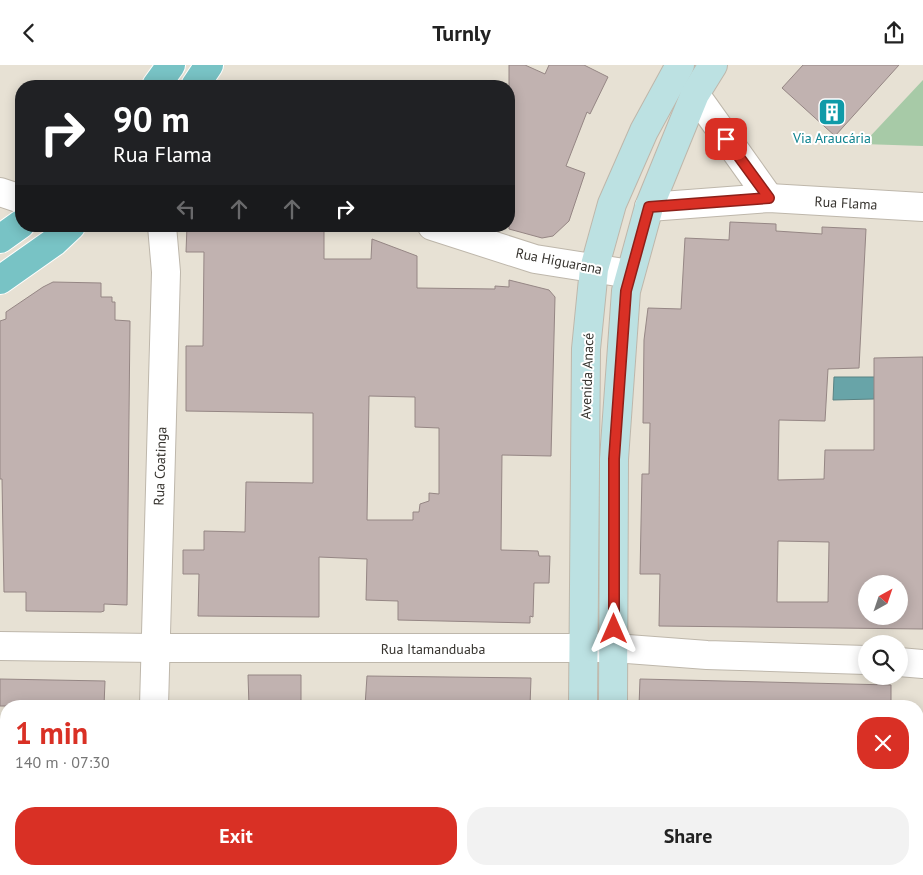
<!DOCTYPE html>
<html lang="en">
<head>
<meta charset="utf-8">
<style>
	:root { --surface:#fff; --page:#f2f2f2; --text:#222; --muted:#767676; --accent:#d93025 }
	body { margin:0; font-family:"PT Sans",sans-serif; background:var(--page); color:var(--text); height:100vh; display:flex; flex-direction:column; font-size:19px; white-space:nowrap }
	* { box-sizing:border-box; margin:0 }
	p { font-size:16px; color:var(--muted) }
	.icon { flex:none; width:28px; height:28px; fill:none; stroke:currentColor; stroke-width:2; stroke-linecap:round; stroke-linejoin:round }
	.map { position:relative; flex:1; overflow:hidden }
	.drawer { position:absolute; left:0px; top:635px; width:924px; height:175px; display:flex; flex-direction:column; background:var(--surface); border-radius:20px 20px 0 0; box-shadow:0 2px 12px #0003 }
	.drawer>* { flex:none }
	.guide { position:absolute; left:15px; top:15px; width:500px; height:152px; border-radius:20px; box-shadow:0 2px 12px #0003; background:#202124; color:#fff; overflow:hidden }
	.needle { width:32px; rotate:40deg }
	.buttons { position:absolute; left:858px; top:510px; display:grid; gap:10px }
	.buttons a { display:grid; place-items:center; width:50px; height:50px; border-radius:50%; background:var(--surface); box-shadow:0 2px 12px #0003; font-size:25px }
	.pin { position:absolute; display:grid; place-items:center; width:42px; height:42px; color:#fff; margin:-21px; border-radius:10px; box-shadow:0 2px 8px #0006 }
	.me { position:absolute; width:55px; margin:-28px; rotate:0deg; stroke-linejoin:round; filter:drop-shadow(0 0 4px #0008) }
	.turn { display:flex; align-items:center; gap:18px; height:105px; padding:0 15px; font-size:22px }
	.turn .icon { width:65px; height:65px; stroke-width:2.5 }
	.turn b { display:block; font-size:35px; line-height:42px }
	.lanes { display:flex; align-items:center; height:48px; padding:0 15px; background:#0003; justify-content:center; gap:25px; direction:ltr }
	.lanes .off { opacity:.35 }
	.round { display:grid; place-items:center; flex:none; width:52px; height:52px; border-radius:20px; background:var(--page) }
	.overview { display:flex; align-items:center; justify-content:space-between; height:85px; padding:0 15px }
	h1 { font-size:30px; font-weight:600; line-height:38px; color:var(--accent) }
	.primary-button { display:flex; gap:10px; margin-top:auto; padding:10px 15px }
	.primary-button a { flex:1; height:58px; border-radius:20px; background:var(--accent); color:#fff; font-size:20px; font-weight:600; line-height:58px; text-align:center }
	.primary-button a+a { background:var(--page); color:var(--text) }
	header { display:flex; justify-content:space-between; align-items:center; height:65px; padding:0 15px; background:var(--surface); font-size:22px; font-weight:600 }
	.map>svg:first-child { display:block }
	.green { fill:#a7caa7 }
	.water { fill:#68a4a8; stroke:#598283 }
	.building { fill:#c1b2b0; stroke:#958684; fill-rule:evenodd }
	.lines { fill:none; stroke-linecap:round; stroke-linejoin:round }
	.street-casing { stroke:#beb7ab; stroke-width:30 }
	.secondary-casing { stroke:#beb7ab; stroke-width:30 }
	.primary-casing { stroke:#fff; stroke-width:30 }
	.street { stroke:#fff; stroke-width:28 }
	.secondary { stroke:#bce1e2; stroke-width:28 }
	.primary { stroke:#78c3c5; stroke-width:28 }
	.route-casing { stroke:#8d1f18; stroke-width:12 }
	.route { stroke:#d93025; stroke-width:9 }
	.labels { text-anchor:middle; stroke-width:4; stroke-linejoin:round; paint-order:stroke }
	.culture-label { font-size:14px; fill:#0d838f; stroke:#fff }
	.street-label { font-size:14px; fill:#36332e; stroke:#fff }
</style>
</head>
<body>
<header><svg class="icon" aria-label="back" viewBox="0 0 24 24"><path d="M15 5l-7 7 7 7"/></svg>Turnly<svg class="icon" aria-label="share" viewBox="0 0 24 24"><path d="M12 15V3M7 8l5-5 5 5M5 13v7h14v-7"/></svg></header>
<div class="map">
<svg width="923" height="810" viewBox="0 0 923 810">
	<rect width="100%" height="100%" fill="#e7e1d4"/>
	<path class="green" d="M923,15v66l-60,-2z"/>
	<path class="water" d="M834,312h41l-1,22 -41,1z"/>
	<g class="building">
		<path d="M509,0h16l20,9 4,-9h35l24,12 -18,37 -3,-2 -21,54 19,7 -16,48 -16,15 -11,2 -33,-9z"/>
		<path d="M803,0h96l-64,71 -53,-48z"/>
		<path d="M730,157l46,2v7l46,3v-7l44,2 -7,139 -31,1 -3,52 -46,-1 -1,60 46,-1 1,-29h49v-92l49,-1v272l-264,-3 1,-52h-20l2,-100h7l1,-51h-7l1,-83 4,-32 33,1 4,-71 44,2zM778,476l51,1 -1,60h-51zM866,519h33v32h-33z"/>
		<path d="M187,161h137v33h47l1,-20 45,17v32l78,1v-3l14,1v-7l40,10 6,7 -4,159 -49,-1 -1,95 37,1 1,5h11l-1,27h-15l-1,34 -3,-1v7l-132,-3v-19l-32,-1 1,-41 -48,-2v60l-121,-1 1,-42h-16v-24h21v-19l41,1 1,-50 67,1v-70l-127,-2v-65h17l1,-94h-18zM369,331l46,1v30l24,1v66l-10,-1v8l-9,3 -1,8h-6v8h-46z"/>
		<path d="M53,217l48,1v14h11v5h3v18l15,1 -3,284 -23,-1v7l-3,1 -75,-1v-19h-22l-2,-113h-2v-158l6,-2v-7l37,-25z"/>
		<path d="M248,610h53v31h-52z"/>
		<path d="M367,611l164,2 -1,28h-165z"/>
		<path d="M0,614l105,2 -1,25h-104z"/>
		<path d="M640,614l251,6v21h-252z"/>
	</g>
	<g class="lines">
		<g class="street-casing">
			<g id="street">
				<path d="M695,29l74,104"/>
				<path d="M0,127l21,7"/>
				<path d="M649,142l120,-9 154,9"/>
				<path d="M432,161l103,33 95,15"/>
				<path d="M0,581l154,2h460l93,7 159,5"/>
				<path d="M899,597l24,2"/>
				<path d="M154,641l12,-434 -4,-46"/>
				<path d="M154,804v6"/>
			</g>
		</g>
		<g class="secondary-casing">
			<g id="secondary">
				<path d="M583,641l3,-357 8,-80 18,-65 32,-73 36,-66"/>
				<path d="M613,641l1,-247 12,-168 23,-84 46,-113 18,-29"/>
				<path d="M577,810v-6"/>
				<path d="M613,810v-6"/>
			</g>
		</g>
		<g class="primary-casing">
			<g id="primary">
				<path d="M156,21l15,-21"/>
				<path d="M195,21l14,-21"/>
				<path d="M0,174l21,-15"/>
				<path d="M0,215l54,-38 17,-16"/>
			</g>
		</g>
		<use href="#street" class="street"/>
		<use href="#secondary" class="secondary"/>
		<use href="#primary" class="primary"/>
	</g>
	<g class="lines">
		<g class="route-casing">
			<path id="route" d="M614,564v-170l12,-168 23,-84 120,-9 -43,-59"/>
		</g>
		<use href="#route" class="route"/>
	</g>
	<defs>
		<g id="building-square" transform="scale(1.4375)"><rect x="-9" y="-9" width="18" height="18" rx="4" fill="#0f9aa8" stroke="#fff"/><path d="M-4-6H4V6H1V3H-1V6H-4ZM-2.5-4.3h1.7v1.8h-1.7ZM.8-4.3h1.7v1.8H.8ZM-2.5-1h1.7V.8h-1.7ZM.8-1h1.7V.8H.8Z" fill="#fff"/></g>
	</defs>
	<g fill-rule="evenodd">
		<use href="#building-square" x="832" y="47"/>
	</g>
	<g class="labels">
		<g class="culture-label">
			<text x="832" y="78">Via Araucária</text>
		</g>
		<g class="street-label">
			<text transform="translate(846 138) rotate(3)" y="5">Rua Flama</text>
			<text transform="translate(559 196) rotate(11)" y="5">Rua Higuarana</text>
			<text transform="translate(587 311) rotate(-88)" y="5">Avenida Anacé</text>
			<text transform="translate(160 401) rotate(-88)" y="5">Rua Coatinga</text>
			<text x="433" y="589">Rua Itamanduaba</text>
		</g>
	</g>
</svg>
<div class="buttons">
<a><svg class="needle" viewBox="-14 -14 28 28"><path d="M0-13l5 13h-10z" fill="#e53935"/><path d="M0 13l5-13h-10z" fill="#767676"/></svg></a>
<a><svg class="icon" aria-label="search" viewBox="0 0 24 24"><circle cx="10" cy="10" r="6"/><path d="M15 15l6 6"/></svg></a>
</div>
<div class="pin" style="left:726px;top:74px;background:#d93025"><svg class="icon" aria-label="arrive" viewBox="0 0 24 24"><path d="M6 21V4h12l-3 4 3 4H6"/></svg></div>
<svg class="me" style="left:614px;top:564px" viewBox="-20 -20 40 40"><path d="M0-17L14 15 0 8-14 15z" fill="#d93025" stroke="#fff" stroke-width="4"/></svg>
<div class="guide">
<div class="turn"><svg class="icon" aria-label="right" viewBox="0 0 24 24"><path d="M7 20v-9h11M14 6l5 5-5 5"/></svg><div><b>90 m</b>Rua Flama</div></div>
<div class="lanes"><svg class="icon off" aria-label="left" viewBox="0 0 24 24"><path d="M17 20v-9H6M10 6l-5 5 5 5"/></svg><svg class="icon off" aria-label="ahead" viewBox="0 0 24 24"><path d="M12 20V5M6 11l6-6 6 6"/></svg><svg class="icon off" aria-label="ahead" viewBox="0 0 24 24"><path d="M12 20V5M6 11l6-6 6 6"/></svg><svg class="icon" aria-label="right" viewBox="0 0 24 24"><path d="M7 20v-9h11M14 6l5 5-5 5"/></svg></div>
</div>
<section class="drawer">
<div class="overview"><div><h1>1 min</h1><p>140 m · 07:30</p></div><a class="round" style="background:#d93025;color:#fff"><svg class="icon" aria-label="close" viewBox="0 0 24 24"><path d="M6 6l12 12M18 6L6 18"/></svg></a></div>
<div class="primary-button"><a>Exit</a><a>Share</a></div>
</section>
</div>
</body>
</html>
